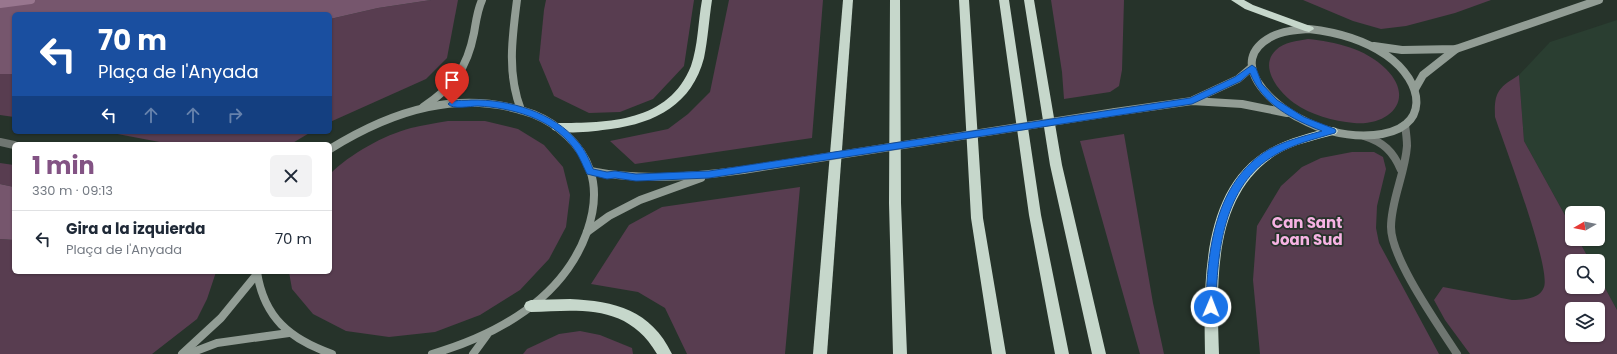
<!DOCTYPE html>
<html lang="es">
<head>
<meta charset="utf-8">
<style>
	:root { --surface:#fff; --page:#f2f2f3; --text:#1f2937; --muted:#747a83; --line:#e0e1e3; --accent:#835384 }
	body { margin:0; font-family:Poppins,sans-serif; background:var(--page); color:var(--text); height:100vh; display:flex; flex-direction:column; font-size:15px; white-space:nowrap }
	* { box-sizing:border-box; margin:0 }
	p { font-size:13px; color:var(--muted) }
	.icon { flex:none; width:22px; height:22px; fill:none; stroke:currentColor; stroke-width:2; stroke-linecap:round; stroke-linejoin:round }
	.map { position:relative; flex:1; overflow:hidden }
	.sheet { position:absolute; left:12px; top:142px; width:320px; height:132px; display:flex; flex-direction:column; background:var(--surface); border-radius:6px; box-shadow:0 1px 3px #0004 }
	.sheet>* { flex:none }
	.hud { position:absolute; left:12px; top:12px; width:320px; height:122px; border-radius:6px; box-shadow:0 1px 3px #0004; background:#1a4fa0; color:#fff; overflow:hidden }
	.needle { width:26px; rotate:261deg }
	.tools { position:absolute; left:1565px; top:206px; display:grid; gap:8px }
	.tools a { display:grid; place-items:center; width:40px; height:40px; border-radius:6px; background:var(--surface); box-shadow:0 1px 3px #0004; font-size:20px }
	.pin { position:absolute; display:grid; place-items:center; width:34px; height:34px; color:#fff; margin:-41px -17px; border-radius:50% 50% 50% 0; rotate:-45deg; box-shadow:0 0 4px #0007 }
	.pin .icon { rotate:45deg }
	.me { position:absolute; width:44px; margin:-22px; rotate:1deg; stroke-linejoin:round; filter:drop-shadow(0 0 3px #0008) }
	.turn { display:flex; align-items:center; gap:14px; height:84px; padding:0 20px; font-size:18px }
	.turn .icon { width:52px; height:52px; stroke-width:2.5 }
	.turn b { display:block; font-size:28px; line-height:34px }
	.lanes { display:flex; align-items:center; height:38px; padding:0 20px; background:#0003; justify-content:center; gap:20px; direction:ltr }
	.lanes .off { opacity:.35 }
	.round { display:grid; place-items:center; flex:none; width:42px; height:42px; border-radius:6px; background:var(--page) }
	.head { display:flex; align-items:center; justify-content:space-between; height:68px; padding:0 20px }
	h1 { font-size:24px; font-weight:700; line-height:30px; color:var(--accent) }
	ul { padding:0; list-style:none }
	li { display:flex; align-items:center; gap:12px; height:56px; padding:0 20px; border-top:1px solid var(--line) }
	li div { flex:1 }
	li b { display:block; font-size:15px }
	li em { font-style:normal }
	.map>svg:first-child { display:block }
	.built { fill:#2a3e31 }
	.green { fill:#583d50; fill-rule:evenodd }
	.forest { fill:#76566d }
	.lines { fill:none; stroke-linecap:round; stroke-linejoin:round }
	.stream { stroke:#98768e; stroke-width:8 }
	.lane { stroke:#6f7671; stroke-width:8 }
	.street { stroke:#6f7671; stroke-width:8 }
	.secondary { stroke:#929d95; stroke-width:8 }
	.highway { fill:#c6d7cb; fill-rule:evenodd }
	.secondary-bridge { stroke:#929d95; stroke-width:8 }
	.route { fill:#1a73e8; stroke:#114b97 }
	.labels { text-anchor:middle; stroke-width:3.5; stroke-linejoin:round; paint-order:stroke }
	.neighbourhood-label { font-size:15px; font-weight:bold; fill:#f6b3e3; stroke:#26332a }
</style>
</head>
<body>
<div class="map">
<svg width="1617" height="354" viewBox="0 0 1617 354">
	<rect width="100%" height="100%" fill="#26332a"/>
	<path class="built" d="M1617,20v290l-19,-35v-14h-8l-12,-22h20v-26h-26v15l-48,-87 -5,-66 31,-33z"/>
	<g class="green">
		<path d="M431,0h27l-11,58 -21,21 -96,43v-103l48,-11z"/>
		<path d="M546,0h148l-10,66 -31,33 -33,13 -31,1 -35,-17 -15,-36 5,-50z"/>
		<path d="M729,0h94l-11,138 -177,26 -25,-23 58,-12 20,-15 22,-22z"/>
		<path d="M1051,0h73l-2,70 -3,16 -9,6 -46,7 -2,-27z"/>
		<path d="M1303,0h188l-36,13 -49,13 -25,3 -28,-8z"/>
		<path d="M1308,39c27,3 57,9 78,30 30,30 4,57 -32,54 -21,-2 -43,-8 -60,-20 -15,-11 -36,-36 -18,-53 8,-8 21,-9 32,-11z"/>
		<path d="M0,74h14v43l-14,-2z"/>
		<path d="M1519,75l5,66 48,87v11h6l12,22h-18v26h26v-12l19,35v44h-147l-25,-34 -11,-20 9,-13 69,13c11,0 28,-1 32,-13 7,-20 -40,-143 -49,-170 -1,-25 3,-29 24,-42zM1572,309h26v26h-26z"/>
		<path d="M448,121h37l33,8 26,16 19,22 7,28 -4,32 -17,32 -29,31 -40,25 -45,17 -46,5 -43,-6 -33,-17 -21,-25 -3,-17h41v-98c20,-20 54,-39 81,-46 12,-3 25,-5 37,-7z"/>
		<path d="M107,132h204l-20,12h-121z"/>
		<path d="M1124,134l29,169 11,51h-24l-60,-213z"/>
		<path d="M1352,152h22l9,5 3,12 -9,37 -1,22 3,15 60,111h-179l-7,-74 4,-54 24,-40 21,-19 19,-9z"/>
		<path d="M0,163l14,2v22l-14,-3z"/>
		<path d="M800,187l-15,167h-98l-22,-46 -27,-16 -47,-8 38,-59 33,-18z"/>
		<path d="M0,239l14,1v32h202l-9,27 -10,20 -45,35h-152z"/>
		<path d="M580,331l20,4 32,13 1,6h-110l4,-5 32,-15z"/>
	</g>
	<g class="forest">
		<path d="M0,0h431l-53,8 -48,11v-5h-316v60h-14z"/>
		<path d="M0,184l14,3v53l-14,-1z"/>
	</g>
	<g class="lines">
		<path class="stream" d="M0,4l31,-4"/>
		<g class="lane">
			<path d="M1405,125c1,7 2,15 2,21 -2,28 -16,54 -16,81 0,32 48,99 66,127"/>
			<path d="M1364,136c19,6 29,15 37,34"/>
		</g>
		<path class="street" d="M0,142l14,3"/>
		<g class="secondary">
			<path d="M517,0c-5,38 -10,74 4,110"/>
			<path d="M1309,29c27,3 54,10 77,26 39,27 46,75 -12,80 -25,2 -51,-4 -73,-16 -29,-14 -76,-57 -30,-82 11,-6 25,-7 38,-8z"/>
			<path d="M1374,46l28,4 54,-1 143,-49"/>
			<path d="M1415,89l8,-14 33,-26"/>
			<path d="M1193,100l45,-21 14,-12"/>
			<path d="M423,107c30,-20 44,-38 51,-74 2,-11 3,-22 8,-33"/>
			<path d="M1115,112l77,-11 50,3 45,9"/>
			<path d="M330,149c63,-39 131,-61 203,-35 25,10 48,30 57,56 7,20 4,42 -3,62 -24,67 -90,103 -155,122"/>
			<path d="M590,171c51,10 102,6 153,-1"/>
			<path d="M587,232l22,-16 31,-16 61,-22"/>
			<path d="M257,272c7,46 33,67 75,82"/>
			<path d="M182,354l39,-36 36,-44"/>
			<path d="M188,354l29,-11 72,-10"/>
			<path d="M473,354l14,-19"/>
		</g>
		<g class="highway">
			<path d="M702,0h10c-3,19 -4,39 -8,58 -12,46 -48,65 -93,71 -16,2 -42,6 -58,1l-2,-3 2,-3 4,-1c51,0 112,-1 134,-57 7,-20 7,-44 11,-66z"/>
			<path d="M843,0h10l-26,354h-14z"/>
			<path d="M890,0h10l1,203 6,151h-14l-4,-151z"/>
			<path d="M959,0h10l14,218 23,136h-14l-21,-136z"/>
			<path d="M999,0h10l32,215 28,139h-14l-26,-139z"/>
			<path d="M1024,0h10l28,165 44,189h-14l-42,-189z"/>
			<path d="M1231,0h13l9,5 60,22 1,2 -5,3 -4,-1 -60,-22z"/>
			<path d="M1332,127l4,1 2,3 -2,3c-20,6 -43,10 -60,21 -65,42 -59,131 -57,199h-14c-1,-68 -5,-166 64,-205 19,-11 42,-16 63,-22z"/>
			<path d="M570,299c45,2 81,11 102,55h-15c-29,-50 -75,-44 -126,-42l-5,-2 -2,-4 2,-4 5,-2z"/>
		</g>
		<path class="secondary-bridge" d="M743,170l372,-58"/>
	</g>
	<path class="route" d="M1252,65l4,3 6,16 15,16 27,17 31,12 1,2 -1,2c-20,6 -42,11 -60,22 -52,30 -58,98 -59,152l-1,3 -4,1 -3,-1 -2,-3c1,-56 9,-125 62,-157 16,-9 36,-14 54,-19 -30,-12 -59,-26 -72,-58l-9,8 -49,23 -483,74 -73,3 -21,-3 -8,1 -20,-5c-5,-10 -8,-19 -15,-28 -22,-28 -60,-38 -94,-40 -8,0 -25,4 -30,-2 4,-5 16,-3 23,-4 37,-1 83,12 107,42 7,8 11,17 15,27l14,3 8,-1 21,3 73,-3 481,-73 45,-21z"/>
	<g class="labels">
		<g class="neighbourhood-label">
			<text x="1307" y="228">Can Sant<tspan x="1307" dy="17">Joan Sud</tspan></text>
		</g>
	</g>
</svg>
<div class="tools">
<a><svg class="needle" viewBox="-14 -14 28 28"><path d="M0-13l5 13h-10z" fill="#e53935"/><path d="M0 13l5-13h-10z" fill="#747a83"/></svg></a>
<a><svg class="icon" aria-label="search" viewBox="0 0 24 24"><circle cx="10" cy="10" r="6"/><path d="M15 15l6 6"/></svg></a>
<a><svg class="icon" aria-label="layers" viewBox="0 0 24 24"><path d="M12 4l9 5-9 5-9-5zM3 14l9 5 9-5"/></svg></a>
</div>
<div class="pin" style="left:452px;top:104px;background:#d93025"><svg class="icon" aria-label="arrive" viewBox="0 0 24 24"><path d="M6 21V4h12l-3 4 3 4H6"/></svg></div>
<svg class="me" style="left:1211px;top:307px" viewBox="-20 -20 40 40"><circle r="17" fill="#1a73e8" stroke="#fff" stroke-width="3"/><path d="M0-11L8 9 0 5-8 9z" fill="#fff"/></svg>
<div class="hud">
<div class="turn"><svg class="icon" aria-label="left" viewBox="0 0 24 24"><path d="M17 20v-9H6M10 6l-5 5 5 5"/></svg><div><b>70 m</b>Plaça de l'Anyada</div></div>
<div class="lanes"><svg class="icon" aria-label="left" viewBox="0 0 24 24"><path d="M17 20v-9H6M10 6l-5 5 5 5"/></svg><svg class="icon off" aria-label="ahead" viewBox="0 0 24 24"><path d="M12 20V5M6 11l6-6 6 6"/></svg><svg class="icon off" aria-label="ahead" viewBox="0 0 24 24"><path d="M12 20V5M6 11l6-6 6 6"/></svg><svg class="icon off" aria-label="right" viewBox="0 0 24 24"><path d="M7 20v-9h11M14 6l5 5-5 5"/></svg></div>
</div>
<section class="sheet">
<div class="head"><div><h1>1 min</h1><p>330 m · 09:13</p></div><a class="round"><svg class="icon" aria-label="close" viewBox="0 0 24 24"><path d="M6 6l12 12M18 6L6 18"/></svg></a></div>
<ul>
<li><svg class="icon" aria-label="left" viewBox="0 0 24 24"><path d="M17 20v-9H6M10 6l-5 5 5 5"/></svg><div><b>Gira a la izquierda</b><p>Plaça de l'Anyada</p></div><em>70 m</em></li>
</ul>
</section>
</div>
</body>
</html>
